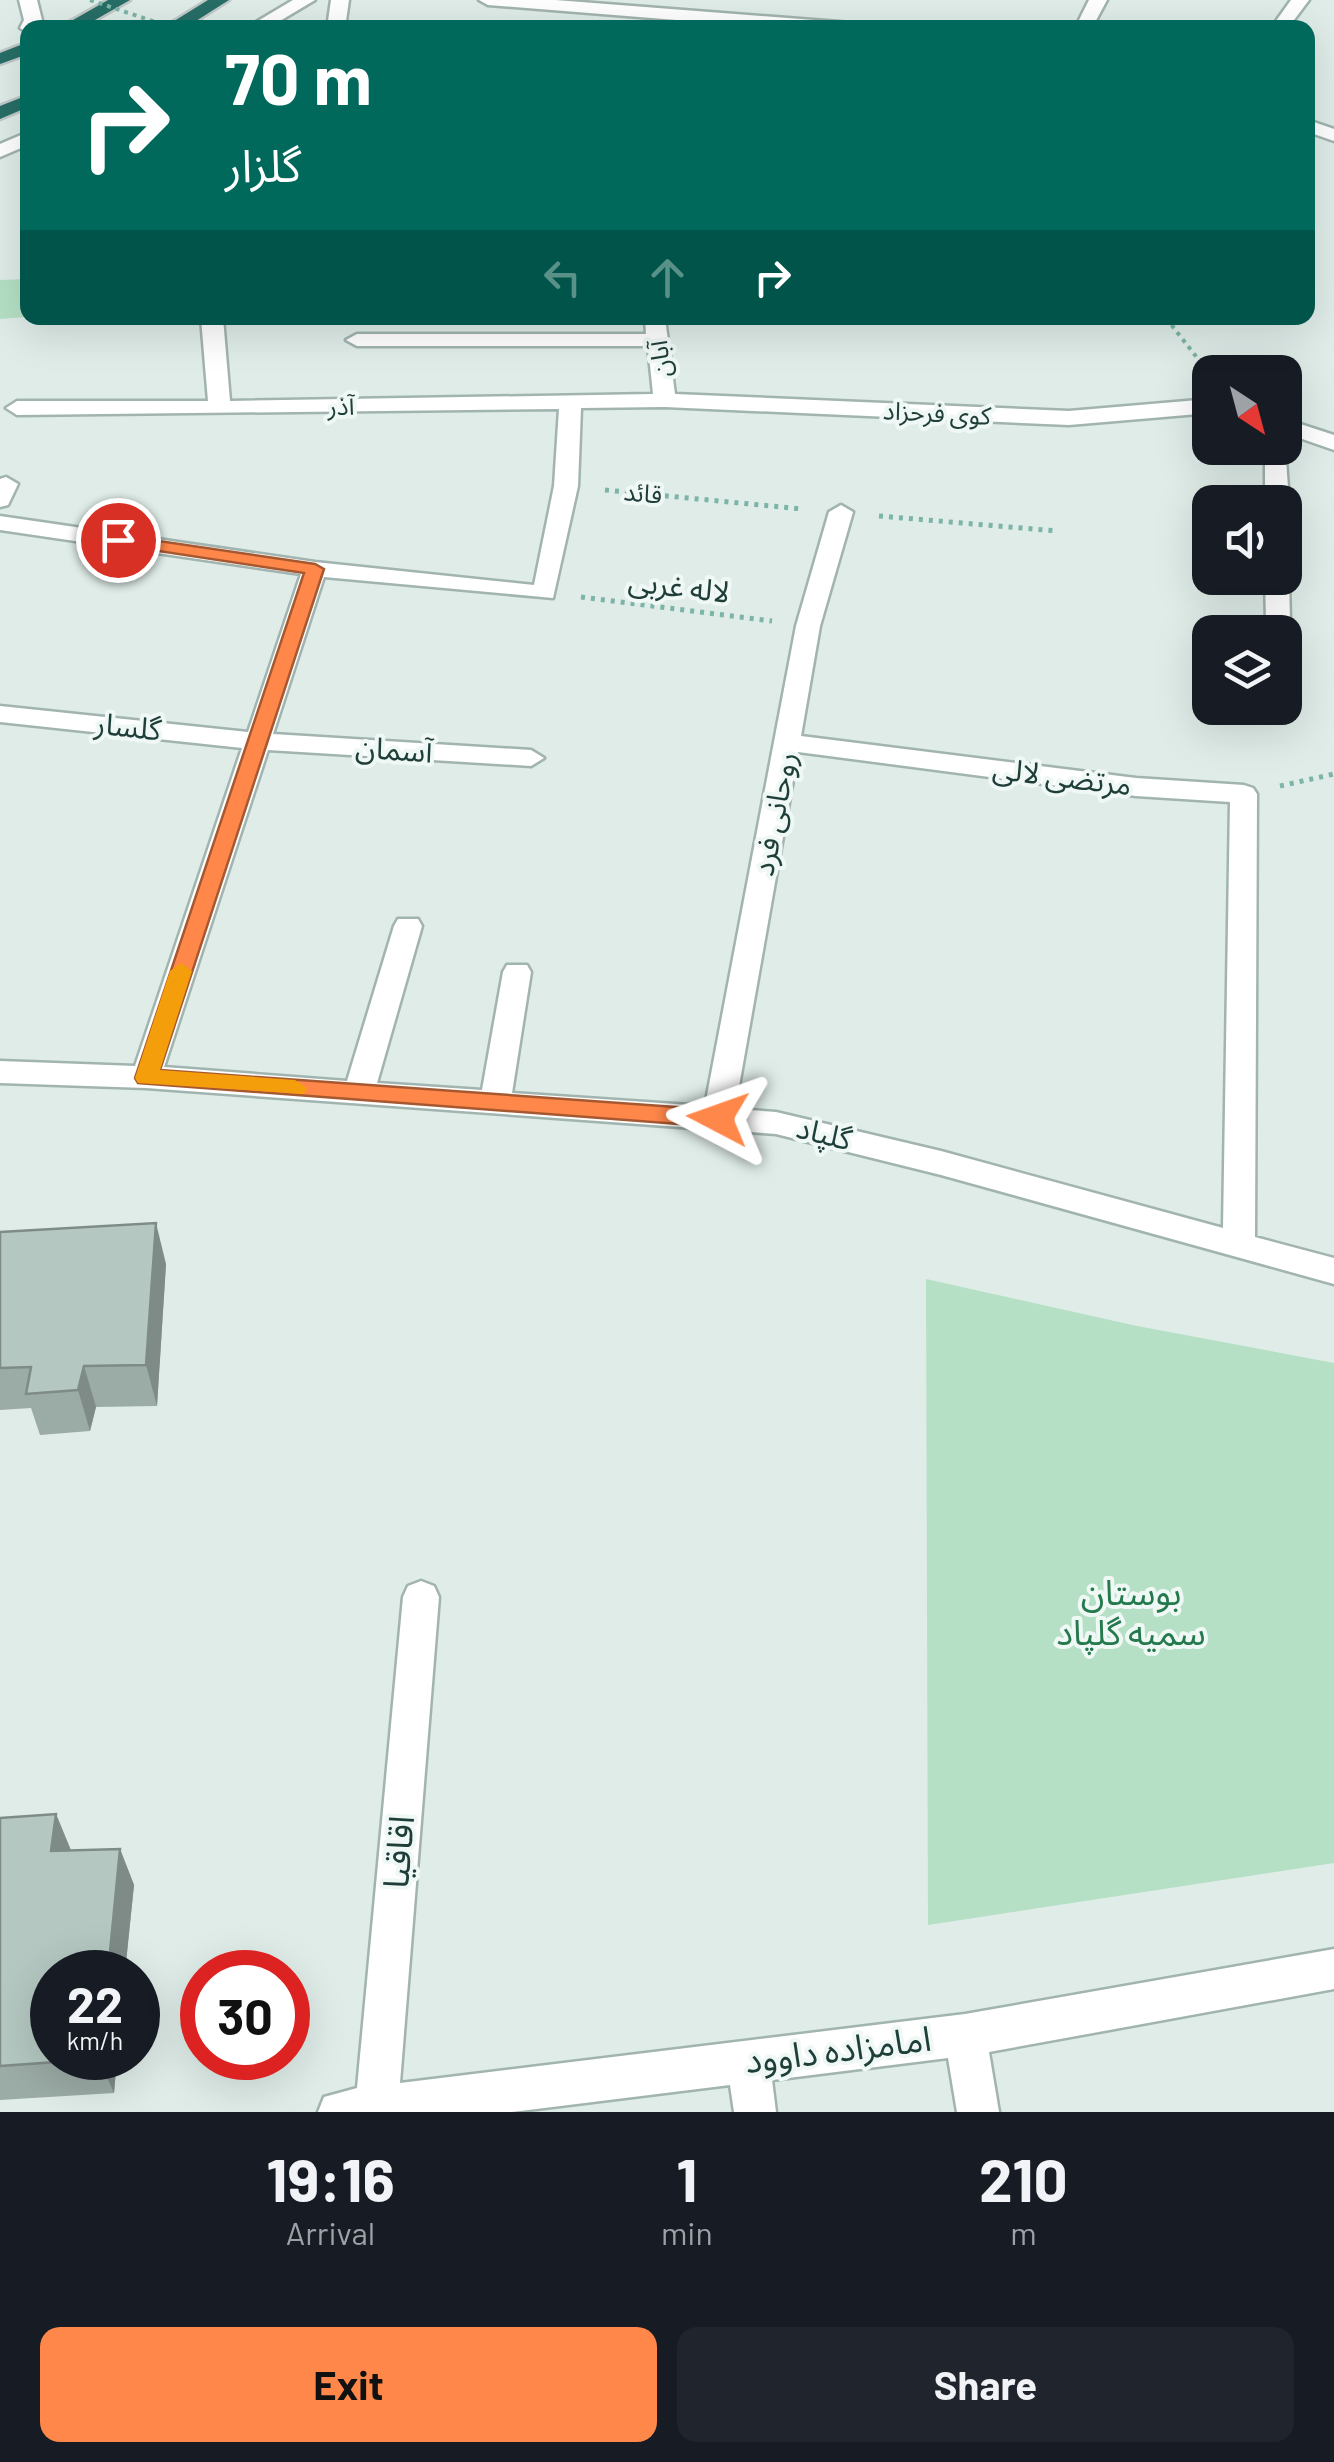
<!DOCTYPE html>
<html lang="en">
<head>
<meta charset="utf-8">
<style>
	:root { --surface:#171b24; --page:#20242c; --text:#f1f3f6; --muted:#9ea1a6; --accent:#ff874a }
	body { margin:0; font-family:Barlow,"Noto Sans Arabic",sans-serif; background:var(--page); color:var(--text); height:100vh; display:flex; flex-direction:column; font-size:38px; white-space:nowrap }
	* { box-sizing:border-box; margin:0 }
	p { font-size:32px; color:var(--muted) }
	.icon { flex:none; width:55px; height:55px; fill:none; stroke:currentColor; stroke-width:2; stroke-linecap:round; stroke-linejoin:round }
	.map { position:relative; height:2112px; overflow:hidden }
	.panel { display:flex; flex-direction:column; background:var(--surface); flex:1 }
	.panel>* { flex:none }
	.banner { position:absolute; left:20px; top:20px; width:1295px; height:305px; border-radius:20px; box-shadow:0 10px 40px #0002; background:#00695c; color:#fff; overflow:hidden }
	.needle { width:65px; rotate:144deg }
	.controls { position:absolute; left:1192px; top:355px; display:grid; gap:20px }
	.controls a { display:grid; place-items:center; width:110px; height:110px; border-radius:20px; background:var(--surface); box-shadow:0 10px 40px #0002; font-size:50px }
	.speed { position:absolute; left:30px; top:1950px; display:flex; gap:20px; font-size:50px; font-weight:700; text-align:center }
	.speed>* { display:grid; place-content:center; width:130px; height:130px; border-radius:50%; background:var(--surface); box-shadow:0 10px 40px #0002; line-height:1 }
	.speed small { font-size:25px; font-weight:400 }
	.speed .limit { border:15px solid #d22; background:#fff; color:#111 }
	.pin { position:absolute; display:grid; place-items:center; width:85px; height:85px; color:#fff; margin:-42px; border:5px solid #fff; border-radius:50%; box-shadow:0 2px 10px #0007 }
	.me { position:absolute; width:110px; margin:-55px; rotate:274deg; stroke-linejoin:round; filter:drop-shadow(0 0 8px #0008) }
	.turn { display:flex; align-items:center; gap:35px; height:210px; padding:0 40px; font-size:45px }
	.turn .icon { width:130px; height:130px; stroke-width:2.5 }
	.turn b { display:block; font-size:70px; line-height:85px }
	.lanes { display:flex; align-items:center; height:95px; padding:0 40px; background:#0003; justify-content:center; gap:50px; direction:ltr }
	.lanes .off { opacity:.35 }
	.eta { display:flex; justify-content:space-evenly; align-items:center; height:170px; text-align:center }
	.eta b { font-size:60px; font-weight:700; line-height:70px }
	.primary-button { display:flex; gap:20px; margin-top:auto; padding:20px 40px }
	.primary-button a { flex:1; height:115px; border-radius:20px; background:var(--accent); color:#111; font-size:40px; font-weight:700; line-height:115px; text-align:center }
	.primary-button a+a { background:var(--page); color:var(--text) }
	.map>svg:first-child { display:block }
	.green { fill:#b5e0c5 }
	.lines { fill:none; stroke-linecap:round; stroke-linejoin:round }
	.minor-casing { stroke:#a1b4b0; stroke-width:5 }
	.highway-casing { stroke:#c0c9c8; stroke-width:5 }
	.path-far1 { stroke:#7cb4a7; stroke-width:4; stroke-dasharray:4 5; stroke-linecap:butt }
	.path { stroke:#7cb4a7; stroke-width:5; stroke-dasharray:4 6; stroke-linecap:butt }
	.minor { fill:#fff; fill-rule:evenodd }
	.highway { fill:#276e66; fill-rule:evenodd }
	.path-bridge { stroke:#7cb4a7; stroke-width:4; stroke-dasharray:4 5; stroke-linecap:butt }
	.wall { fill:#9baba6 }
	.shaded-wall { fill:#7e8b87 }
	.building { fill:#b4c7c1; stroke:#7e8b87; stroke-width:2.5 }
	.route { fill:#ff874a; stroke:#a65830; stroke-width:2.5 }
	.slow { fill:#f59e0b }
	.labels { text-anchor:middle; stroke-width:8; stroke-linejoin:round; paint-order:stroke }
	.far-street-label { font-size:25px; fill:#1e3e39; stroke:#f0f8f5 }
	.street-label { font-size:30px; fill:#1e3e39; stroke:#f0f8f5 }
	.near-park-label { font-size:35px; fill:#247a4d; stroke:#f0f8f5 }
	.near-street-label { font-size:35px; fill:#1e3e39; stroke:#f0f8f5 }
</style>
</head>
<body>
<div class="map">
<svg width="1334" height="2112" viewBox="0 0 1334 2112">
	<rect width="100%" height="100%" fill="#dfece8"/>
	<g class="green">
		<path d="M27,279v38l-27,2v-39z"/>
		<path d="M926,1279l211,47 197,37v500l-406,62z"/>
	</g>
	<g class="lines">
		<g class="minor-casing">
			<g id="minor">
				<path d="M19,0h18l5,20 -4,8h-10v5l-8,-5 4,-8z"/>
				<path d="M293,0h22l-47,28h-22z"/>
				<path d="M331,0h18l-4,28h-18z"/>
				<path d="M479,0h76l297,23 8,5h-82l-290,-23z"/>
				<path d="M1089,0h18l-15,28h-17z"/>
				<path d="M1291,0h18l-21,28h-17z"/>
				<path d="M1308,120l26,9v12l-26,-9z"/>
				<path d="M28,132v13l-28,12v-13z"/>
				<path d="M201,318h22l7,83 423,-7 -5,-48h-291l-11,-6 11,-6h289l-1,-16h20l10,76 394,17 141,-12v14l-141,12 -404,-18 -84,1 -3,78 -25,112 -229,-21 -51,157 258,16 13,8 -13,8 -263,-16 -104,317 183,14 47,-155 4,-7h20l4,7 -45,157 105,7 21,-118 4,-7h20l4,7 -19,121 193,13 91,-480 33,-114 12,-7 12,7 -33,114 -19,110 335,42 108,7 9,3 4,6 -2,443 79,21v26l-393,-109 -165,-41 -630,-46 -146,-5v-22l135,5 107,-318 -242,-26v-16l248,26 53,-158 -301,-44v-14l315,46 219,23 20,-99 5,-77 -542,6 -11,-7 11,-7h191zM798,752l338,44 94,6 -7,426 -282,-77 -165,-39 -41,-3z"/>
				<path d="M1285,419l49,16v15l-49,-17z"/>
				<path d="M1285,445l4,57 -4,5v-5h-20v-54z"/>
				<path d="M6,477l12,7 -10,21 -8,2v-28z"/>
				<path d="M1285,573l4,5 1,44 -12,7 -12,-7 -1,-44h20z"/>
				<path d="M421,1581l13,5 5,11 -39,486 565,-69 369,-65v40l-345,63 10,60h-42l-9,-54 -176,22 4,32h-42l-4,-27 -218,27h-194l6,-15 33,-9 46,-491 5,-11z"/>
			</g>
		</g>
		<g class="highway-casing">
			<g id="highway">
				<path d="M108,0h22l-49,28h-22z"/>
				<path d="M208,0h21l-44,28h-22z"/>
				<path d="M28,42v12l-28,10v-11z"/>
				<path d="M28,95v12l-28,12v-13z"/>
			</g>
		</g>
		<path class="path-far1" d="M1166,318l36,46"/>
		<g class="path">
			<path d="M1200,361l9,11"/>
			<path d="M605,490l197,19"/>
			<path d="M879,516l178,15"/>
			<path d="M581,597l191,24"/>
			<path d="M1280,786l54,-12"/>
		</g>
		<use href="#minor" class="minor"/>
		<use href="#highway" class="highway"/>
		<path class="path-bridge" d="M90,0l83,28"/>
	</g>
	<g class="wall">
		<path d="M0,1232l166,32 -9,142 -61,1 -6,24 -50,4 -9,-27 -31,2z"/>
		<path d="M56,1814l15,36 49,-1 14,36 -9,87h-73v86h65l-3,35 -114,7v-282z"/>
	</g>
	<g class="shaded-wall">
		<path d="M156,1223l10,41 -9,142 -11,-41z"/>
		<path d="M84,1366l12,41 -6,24 -12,-41z"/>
		<path d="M56,1814l15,37h-20z"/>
		<path d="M120,1849l14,36 -9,87h-17z"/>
		<path d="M99,2058h18l-3,35 -15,-34z"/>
	</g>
	<g class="building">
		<path d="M156,1223l-10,142 -62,1 -6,24 -52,4 5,-27 -31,1v-136z"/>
		<path d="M56,1814l-5,37 69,-2 -12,123h-56v86h47v1l-99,7v-248z"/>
	</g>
	<path class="route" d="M118,535l197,29 9,5 -164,501 558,40 8,2 4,6 -4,7 -8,2 -580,-44 -3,-5 169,-505 -192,-29v-7z"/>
	<path class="slow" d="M181,963l11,8 -32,99 135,10 12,8 -3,6 -166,-11 -3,-5 35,-107z"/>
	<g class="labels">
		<g class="far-street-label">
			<text transform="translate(660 359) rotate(-97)" y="9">آبان</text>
			<text transform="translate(341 406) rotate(-1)" y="9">آذر</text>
			<text transform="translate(937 413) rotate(3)" y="9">کوی فرحزاد</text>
			<text transform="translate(643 493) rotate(5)" y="9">قائد</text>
		</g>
		<g class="street-label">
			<text transform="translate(679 587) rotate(7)" y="10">لاله غربی</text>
			<text transform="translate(128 727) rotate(6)" y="10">گلسار</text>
			<text transform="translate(394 750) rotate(4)" y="10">آسمان</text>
			<text transform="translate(1062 777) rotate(7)" y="10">مرتضی لالی</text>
			<text transform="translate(775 814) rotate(-79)" y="10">روحانی فرد</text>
			<text transform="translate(824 1134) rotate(14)" y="10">گلپاد</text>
		</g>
		<g class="near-park-label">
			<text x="1131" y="1605">بوستان<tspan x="1131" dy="40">سمیه گلپاد</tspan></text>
		</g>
		<g class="near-street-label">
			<text transform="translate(399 1852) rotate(-85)" y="12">اقاقیا</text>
			<text transform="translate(838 2050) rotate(-7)" y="12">امامزاده داوود</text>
		</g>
	</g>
</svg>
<div class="controls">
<a><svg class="needle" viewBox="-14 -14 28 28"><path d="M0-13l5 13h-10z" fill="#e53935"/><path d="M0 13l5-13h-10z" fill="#9ea1a6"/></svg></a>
<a><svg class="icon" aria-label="sound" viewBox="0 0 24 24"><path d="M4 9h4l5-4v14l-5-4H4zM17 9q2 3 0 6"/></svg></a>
<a><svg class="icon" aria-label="layers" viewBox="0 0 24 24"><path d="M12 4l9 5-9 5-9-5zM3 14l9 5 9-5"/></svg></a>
</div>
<div class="speed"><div>22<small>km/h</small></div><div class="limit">30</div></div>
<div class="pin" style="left:118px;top:540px;background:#d93025"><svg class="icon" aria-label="arrive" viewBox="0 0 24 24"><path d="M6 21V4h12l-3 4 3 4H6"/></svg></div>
<svg class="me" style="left:718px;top:1118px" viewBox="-20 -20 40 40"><path d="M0-17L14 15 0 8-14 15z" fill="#ff874a" stroke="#fff" stroke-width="4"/></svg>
<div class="banner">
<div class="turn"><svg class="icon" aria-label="right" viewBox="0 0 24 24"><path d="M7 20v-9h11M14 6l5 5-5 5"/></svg><div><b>70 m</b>گلزار</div></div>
<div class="lanes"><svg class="icon off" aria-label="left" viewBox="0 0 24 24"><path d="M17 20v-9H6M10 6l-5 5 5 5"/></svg><svg class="icon off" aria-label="ahead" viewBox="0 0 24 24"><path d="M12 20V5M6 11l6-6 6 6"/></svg><svg class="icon" aria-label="right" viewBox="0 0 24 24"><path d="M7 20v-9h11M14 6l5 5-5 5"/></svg></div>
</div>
</div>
<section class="panel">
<div class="eta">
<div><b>19:16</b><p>Arrival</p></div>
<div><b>1</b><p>min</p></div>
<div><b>210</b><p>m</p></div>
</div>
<div class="primary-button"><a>Exit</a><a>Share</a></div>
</section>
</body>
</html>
